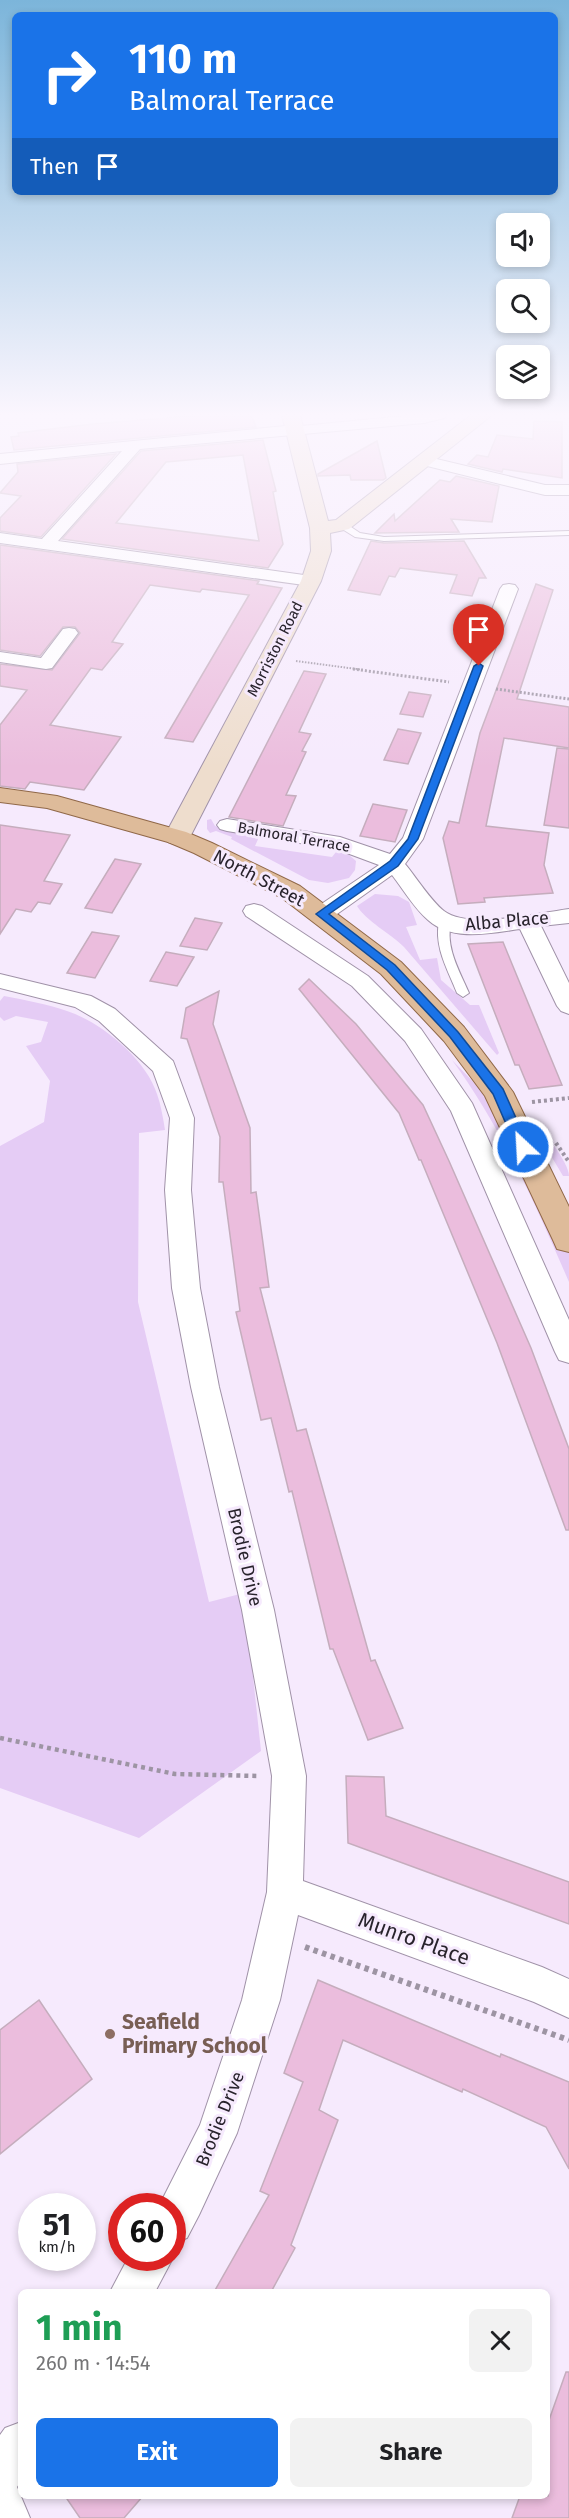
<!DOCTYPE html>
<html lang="en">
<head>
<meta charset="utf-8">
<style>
	:root { --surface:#fff; --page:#f2f2f2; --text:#202124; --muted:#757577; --accent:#1a73e8 }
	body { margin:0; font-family:"Fira Sans",sans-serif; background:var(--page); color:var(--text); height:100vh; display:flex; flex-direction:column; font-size:22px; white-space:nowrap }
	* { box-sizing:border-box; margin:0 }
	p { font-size:20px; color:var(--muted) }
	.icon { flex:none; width:33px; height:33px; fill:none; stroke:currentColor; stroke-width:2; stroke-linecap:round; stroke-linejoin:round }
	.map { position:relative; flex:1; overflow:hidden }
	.drawer { position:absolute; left:18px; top:2289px; width:532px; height:210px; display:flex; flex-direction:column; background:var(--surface); border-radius:9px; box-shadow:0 3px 9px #0003 }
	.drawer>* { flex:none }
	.banner { position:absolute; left:12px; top:12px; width:546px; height:183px; border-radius:9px; box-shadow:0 3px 9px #0003; background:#1a73e8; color:#fff; overflow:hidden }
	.controls { position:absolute; left:496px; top:213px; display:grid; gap:12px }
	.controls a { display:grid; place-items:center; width:54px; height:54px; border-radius:9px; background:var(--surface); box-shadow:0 3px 9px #0003; font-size:30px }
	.speed { position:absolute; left:18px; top:2193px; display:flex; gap:12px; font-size:30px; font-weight:700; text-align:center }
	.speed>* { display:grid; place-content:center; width:78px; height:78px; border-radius:50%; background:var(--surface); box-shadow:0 3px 9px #0003; line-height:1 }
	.speed small { font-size:15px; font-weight:400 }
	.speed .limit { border:9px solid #d22; background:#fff; color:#111 }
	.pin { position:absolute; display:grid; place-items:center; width:51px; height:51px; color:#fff; margin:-62px -26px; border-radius:50% 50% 50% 0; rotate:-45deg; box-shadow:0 0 6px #0007 }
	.pin .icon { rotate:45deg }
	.me { position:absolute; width:66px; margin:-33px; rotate:335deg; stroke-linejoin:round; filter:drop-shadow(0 0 4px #0008) }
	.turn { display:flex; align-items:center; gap:21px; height:126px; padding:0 18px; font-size:27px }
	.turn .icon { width:78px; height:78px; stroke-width:2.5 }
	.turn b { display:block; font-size:42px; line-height:51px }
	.then { display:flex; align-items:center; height:57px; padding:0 18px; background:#0003; gap:12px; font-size:22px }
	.round { display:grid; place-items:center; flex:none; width:63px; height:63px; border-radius:9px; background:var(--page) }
	.overview { display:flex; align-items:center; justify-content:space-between; height:102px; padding:0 18px }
	h1 { font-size:36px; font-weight:700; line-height:45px; color:#1e9e55 }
	.cta { display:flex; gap:12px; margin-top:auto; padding:12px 18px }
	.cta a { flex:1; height:69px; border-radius:9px; background:var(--accent); color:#fff; font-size:24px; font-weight:700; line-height:69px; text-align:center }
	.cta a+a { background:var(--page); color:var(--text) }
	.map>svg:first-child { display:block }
	.green { fill:#e5ccf5 }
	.building { fill:#ebbddd; stroke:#c5adbd; stroke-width:1.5; fill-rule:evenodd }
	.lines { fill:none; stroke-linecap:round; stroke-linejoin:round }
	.lane-casing { stroke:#a092a8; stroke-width:2 }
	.street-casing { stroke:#a092a8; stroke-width:2 }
	.secondary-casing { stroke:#a092a8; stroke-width:2 }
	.primary-casing { stroke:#906848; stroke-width:2 }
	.path-far4 { stroke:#9d94a3; stroke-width:2; stroke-dasharray:1.5 1.5; stroke-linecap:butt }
	.path-far3 { stroke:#9d94a3; stroke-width:3; stroke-dasharray:2 2; stroke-linecap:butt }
	.path-far2 { stroke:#9d94a3; stroke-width:4; stroke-dasharray:3 3; stroke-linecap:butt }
	.path-far1 { stroke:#9d94a3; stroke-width:4.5; stroke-dasharray:4 4; stroke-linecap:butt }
	.path { stroke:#9d94a3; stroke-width:6; stroke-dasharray:4.5 4.5; stroke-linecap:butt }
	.lane { fill:#fff; fill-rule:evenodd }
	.street { fill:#fff; fill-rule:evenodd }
	.secondary { fill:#eeddcd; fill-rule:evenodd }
	.primary { fill:#debb9a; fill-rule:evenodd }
	.route { fill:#1a73e8; stroke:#114b97; stroke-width:1.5 }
	.education-dot { fill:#8d6e63; stroke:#f6eafd; stroke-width:2 }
	.labels { text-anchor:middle; stroke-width:6; stroke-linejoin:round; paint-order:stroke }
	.far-street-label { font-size:15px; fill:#28232c; stroke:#f6eafd }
	.street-label { font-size:18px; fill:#28232c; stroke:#f6eafd }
	.near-street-label { font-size:21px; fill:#28232c; stroke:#f6eafd }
	.near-education-label { font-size:21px; font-weight:bold; fill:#785e54; stroke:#f6eafd; text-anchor:start }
</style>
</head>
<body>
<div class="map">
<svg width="569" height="2518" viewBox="0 0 569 2518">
	<rect width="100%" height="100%" fill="#f6eafd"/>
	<g class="green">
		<path d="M211,819l4,7 44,11 -4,9 77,11 4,-5 12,2 8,7 -1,9 -6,8 -21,5 -19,-3 -78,-41 1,-2 -16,-6 -6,2 -3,-4v-9z"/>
		<path d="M375,894l23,2 11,6 8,23 -11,2 14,33 17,-2 4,22 29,25h9l20,48 -2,2 -93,-108c-13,-13 -39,-27 -47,-41z"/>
		<path d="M4,996c21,4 43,8 63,15 34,11 79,48 90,83 4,11 6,24 8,36l-26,3 -1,169 71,300 35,-9 17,158 -122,87 -139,-50v-642l44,-24 6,-41 -24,-35 15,-4 7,-20 -32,-6 -12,5 -4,-4v-16z"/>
		<path d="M452,1060l39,40 78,147v35c-33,-76 -67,-154 -117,-222z"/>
		<path d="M531,1122c11,5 38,41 38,54h-6z"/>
	</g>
	<g class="building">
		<path d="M203,415h48l5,12 -242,23 -3,-13 8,-1 -1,-3 75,-9z"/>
		<path d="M534,421l28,1v56l-59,-9 -1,3 -34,-8 9,-9 11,2 9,-22 36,4z"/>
		<path d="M263,440l13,51 -3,1 10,52 -15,24 -206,-29 79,-88zM243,455l16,86 -143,-18 50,-61z"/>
		<path d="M377,441l9,37 -3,2h-32l-1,-5 -32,1v-2z"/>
		<path d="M116,454l-75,83 -41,-6v-13l21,-22 -21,-3 18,-21 -1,-8z"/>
		<path d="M456,476l43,10 -7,36 -41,-3 8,13 -84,1 19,-19 1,7 45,-41 10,2z"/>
		<path d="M371,541l13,2 80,-2 22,37h-7l-7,18 -22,-3 7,-18 -57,-7 -5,9 -6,-1 -9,19 -32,-5z"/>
		<path d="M0,545l259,36 -2,3 25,4 -89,154 -28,-4 84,-143 -47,-6 -2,3 -50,-7 -38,57 11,2 -21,26 -11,-2 -41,57 71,12 -37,53 -54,-8 -5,7 -25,-3v-61l27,-35 -27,-4v-22l52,6 28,-37 -5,-6h-12l-23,29 -40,-6z"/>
		<path d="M536,584l17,6 -36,109 52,8v41l-65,-10 -18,88 63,7 -5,32 9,28 -69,5 1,4 -27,2 -15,-66 6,-17 10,2 21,-90z"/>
		<path d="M304,671l22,3 -27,58 12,2 -9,17 4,1 -20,43 10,1 -13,30 -54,-9z"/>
		<path d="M409,692l22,3 -8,22 -23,-3z"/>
		<path d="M398,729l23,4 -13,31 -24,-4z"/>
		<path d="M557,748l12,1v79l-25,-3z"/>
		<path d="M373,804l34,6 -12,32 -35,-6z"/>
		<path d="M0,825l70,10 -26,46 18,3 -12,20 -12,-2 -7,10 -15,-3 -16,25z"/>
		<path d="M115,859l26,5 -29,49 -27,-5z"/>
		<path d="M195,918l27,5 -15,27 -27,-4z"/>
		<path d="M92,932l27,4 -24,42 -28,-5z"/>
		<path d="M503,942l9,22 50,121 -33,4 -10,-24h-4l-47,-121z"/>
		<path d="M166,952l28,5 -17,29 -27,-5z"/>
		<path d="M309,979l47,45 67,81 26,56 82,187 38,101v81h-3l-69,-187 -76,-183h-2l-20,-47 -100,-124z"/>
		<path d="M219,991l-6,33 37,104 1,65 5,-1 13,95 -9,1 37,143 9,-2 65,232 4,-1 28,68 -35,12 -35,-91h-3l-38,-158 -3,1 -18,-74 -10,2 -25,-108 4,-1 -17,-129h-4l1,-45 -33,-98 -6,-1 5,-30z"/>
		<path d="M346,1776l38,1 2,39 183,66v42l-221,-81z"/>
		<path d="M318,1980l182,77 1,-3 68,28v87l-23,-42 -83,-38 -1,3 -119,-52 -24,70 19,10 -47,125 4,3 -24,44h-57l55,-97 -9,-4 43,-109 -19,-9z"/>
		<path d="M39,2000l53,79 -92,75v-124z"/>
		<path d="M566,2372h3v146h-57l8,-22h28v-73z"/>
		<path d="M65,2496h78l-19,22h-44z"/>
	</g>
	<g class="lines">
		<g class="lane-casing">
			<g id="lane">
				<path d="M339,523h6l15,10 24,4 185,-6v4l-185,6 -29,-4 -16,-10z"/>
				<path d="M445,919l6,3c-6,25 8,48 18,71l-6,4 -6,-4c-9,-23 -23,-46 -18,-71z"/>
			</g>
		</g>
		<g class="street-casing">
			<g id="street">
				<path d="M415,415h31l-2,3 -20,5 -284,26 -82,92 253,35 6,1 3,4 -3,4 -6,1 -311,-43v-10l42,6 80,-88 -122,13v-10l296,-29 5,1z"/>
				<path d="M424,456l121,29h24v10h-24l-126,-31 -3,-3z"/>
				<path d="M509,584l6,1 3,4 -95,250 -18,25c11,13 26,37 39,47 25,19 94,2 125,-2v14l-28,3 28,57v31l-8,-3 -4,-5 -37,-77c-29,4 -68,13 -92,-9 -14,-12 -25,-31 -36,-45l-62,44 -8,2 -8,-2 -3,-5 3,-5 65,-44 -43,-16 -109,-18 -7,-2 -3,-4 3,-4 7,-2 113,18 50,17 13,-16 97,-249 3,-4z"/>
				<path d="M69,628l6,1 3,4 -26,35 -6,1 -46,-7v-10l41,6 22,-29z"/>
				<path d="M254,904l8,2 106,70 53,53 51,74 97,217v43l-10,-3 -4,-8 -104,-241 -46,-70 -53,-55 -106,-70 -3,-5 3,-5z"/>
				<path d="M0,974l91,22 24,13 58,52 21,57 -3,72 9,98 19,99 55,223 32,166 -3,105 239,86 27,12v39l-35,-16 -236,-87 -18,85 -43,133 -38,82 -12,23 -15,5v-37h-13l41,-81 42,-125 25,-108 5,-116 -30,-166 -51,-223 -19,-99 -7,-98 5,-72 -17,-47 -54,-50 -24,-14 -75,-19z"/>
				<path d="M172,2257l1,1 -18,34h-45l18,-34z"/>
				<path d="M21,2422v59l-4,6 13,31h-30v-83l5,-7z"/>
			</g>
		</g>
		<g class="secondary-casing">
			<path id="secondary" d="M282,415h18l28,106 8,-1 135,-105h21l-143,114 -19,4 1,18 -10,30 -131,256 -4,5 -9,3 -9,-3 -4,-5 137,-256 10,-30 -1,-23z"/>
		</g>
		<g class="primary-casing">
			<path id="primary" d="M0,788l57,8 129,36 26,11 88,43 101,76 63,65 49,65 56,115v45l-12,-3 -4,-9 -68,-144 -41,-55 -63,-67 -99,-76 -88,-45 -26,-11 -121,-34 -47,-6z"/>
		</g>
		<path class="path-far4" d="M296,661l68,9"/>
		<g class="path-far3">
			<path d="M353,669l96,13"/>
			<path d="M496,689l73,10"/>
		</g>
		<g class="path-far2">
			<path d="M532,1102l37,-4"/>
			<path d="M556,1143l13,19"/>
		</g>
		<path class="path-far1" d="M0,1738l175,36 85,2"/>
		<path class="path" d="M305,1947l264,93"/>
		<use href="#lane" class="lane"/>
		<use href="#street" class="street"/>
		<use href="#secondary" class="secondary"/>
		<use href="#primary" class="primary"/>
	</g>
	<linearGradient id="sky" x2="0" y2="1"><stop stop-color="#7cb5da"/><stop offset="0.54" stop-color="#fbf6fe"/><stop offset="1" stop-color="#fbf6fe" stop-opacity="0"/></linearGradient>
	<rect width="569" height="768" fill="url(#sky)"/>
	<path class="route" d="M479,663l4,3 -65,173 -20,27 -69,48 66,51 63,67 45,57 26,58 -6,4 -7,-4 -23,-53 -43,-57 -63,-67 -71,-56 74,-53 18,-22 66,-173z"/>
	<circle class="education-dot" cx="110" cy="2034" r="6"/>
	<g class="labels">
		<g class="far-street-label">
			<text transform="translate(275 649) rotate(-63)" y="5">Morriston Road</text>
			<text transform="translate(294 837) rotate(10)" y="5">Balmoral Terrace</text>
		</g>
		<g class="street-label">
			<text transform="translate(259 878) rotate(28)" y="6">North Street</text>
			<text transform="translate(507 921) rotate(-5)" y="6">Alba Place</text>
			<text transform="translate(245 1557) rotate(77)" y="6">Brodie Drive</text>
			<text transform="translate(220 2119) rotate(-68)" y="6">Brodie Drive</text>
		</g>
		<g class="near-street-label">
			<text transform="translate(414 1939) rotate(20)" y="7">Munro Place</text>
		</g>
		<g class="near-education-label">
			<text x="122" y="2029">Seafield<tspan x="122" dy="24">Primary School</tspan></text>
		</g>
	</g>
</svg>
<div class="controls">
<a><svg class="icon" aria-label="sound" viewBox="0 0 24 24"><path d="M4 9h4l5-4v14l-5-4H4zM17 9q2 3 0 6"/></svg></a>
<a><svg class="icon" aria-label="search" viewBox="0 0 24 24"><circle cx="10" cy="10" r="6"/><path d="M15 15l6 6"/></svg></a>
<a><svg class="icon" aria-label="layers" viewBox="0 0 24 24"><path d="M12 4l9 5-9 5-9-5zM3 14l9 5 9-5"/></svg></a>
</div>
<div class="speed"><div>51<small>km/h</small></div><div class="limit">60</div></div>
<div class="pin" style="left:479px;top:666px;background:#d93025"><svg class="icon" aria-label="arrive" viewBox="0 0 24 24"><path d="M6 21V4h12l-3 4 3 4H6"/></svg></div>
<svg class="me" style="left:523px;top:1147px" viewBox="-20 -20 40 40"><circle r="17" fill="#1a73e8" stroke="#fff" stroke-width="3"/><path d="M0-11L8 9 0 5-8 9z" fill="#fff"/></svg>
<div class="banner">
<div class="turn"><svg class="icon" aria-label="right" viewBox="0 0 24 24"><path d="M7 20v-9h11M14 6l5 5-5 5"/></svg><div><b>110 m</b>Balmoral Terrace</div></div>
<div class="then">Then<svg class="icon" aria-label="arrive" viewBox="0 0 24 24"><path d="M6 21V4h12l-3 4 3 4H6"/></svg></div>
</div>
<section class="drawer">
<div class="overview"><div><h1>1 min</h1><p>260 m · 14:54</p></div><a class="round"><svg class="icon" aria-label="close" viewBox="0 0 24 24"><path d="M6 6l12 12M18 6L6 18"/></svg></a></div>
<div class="cta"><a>Exit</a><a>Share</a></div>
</section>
</div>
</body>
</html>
